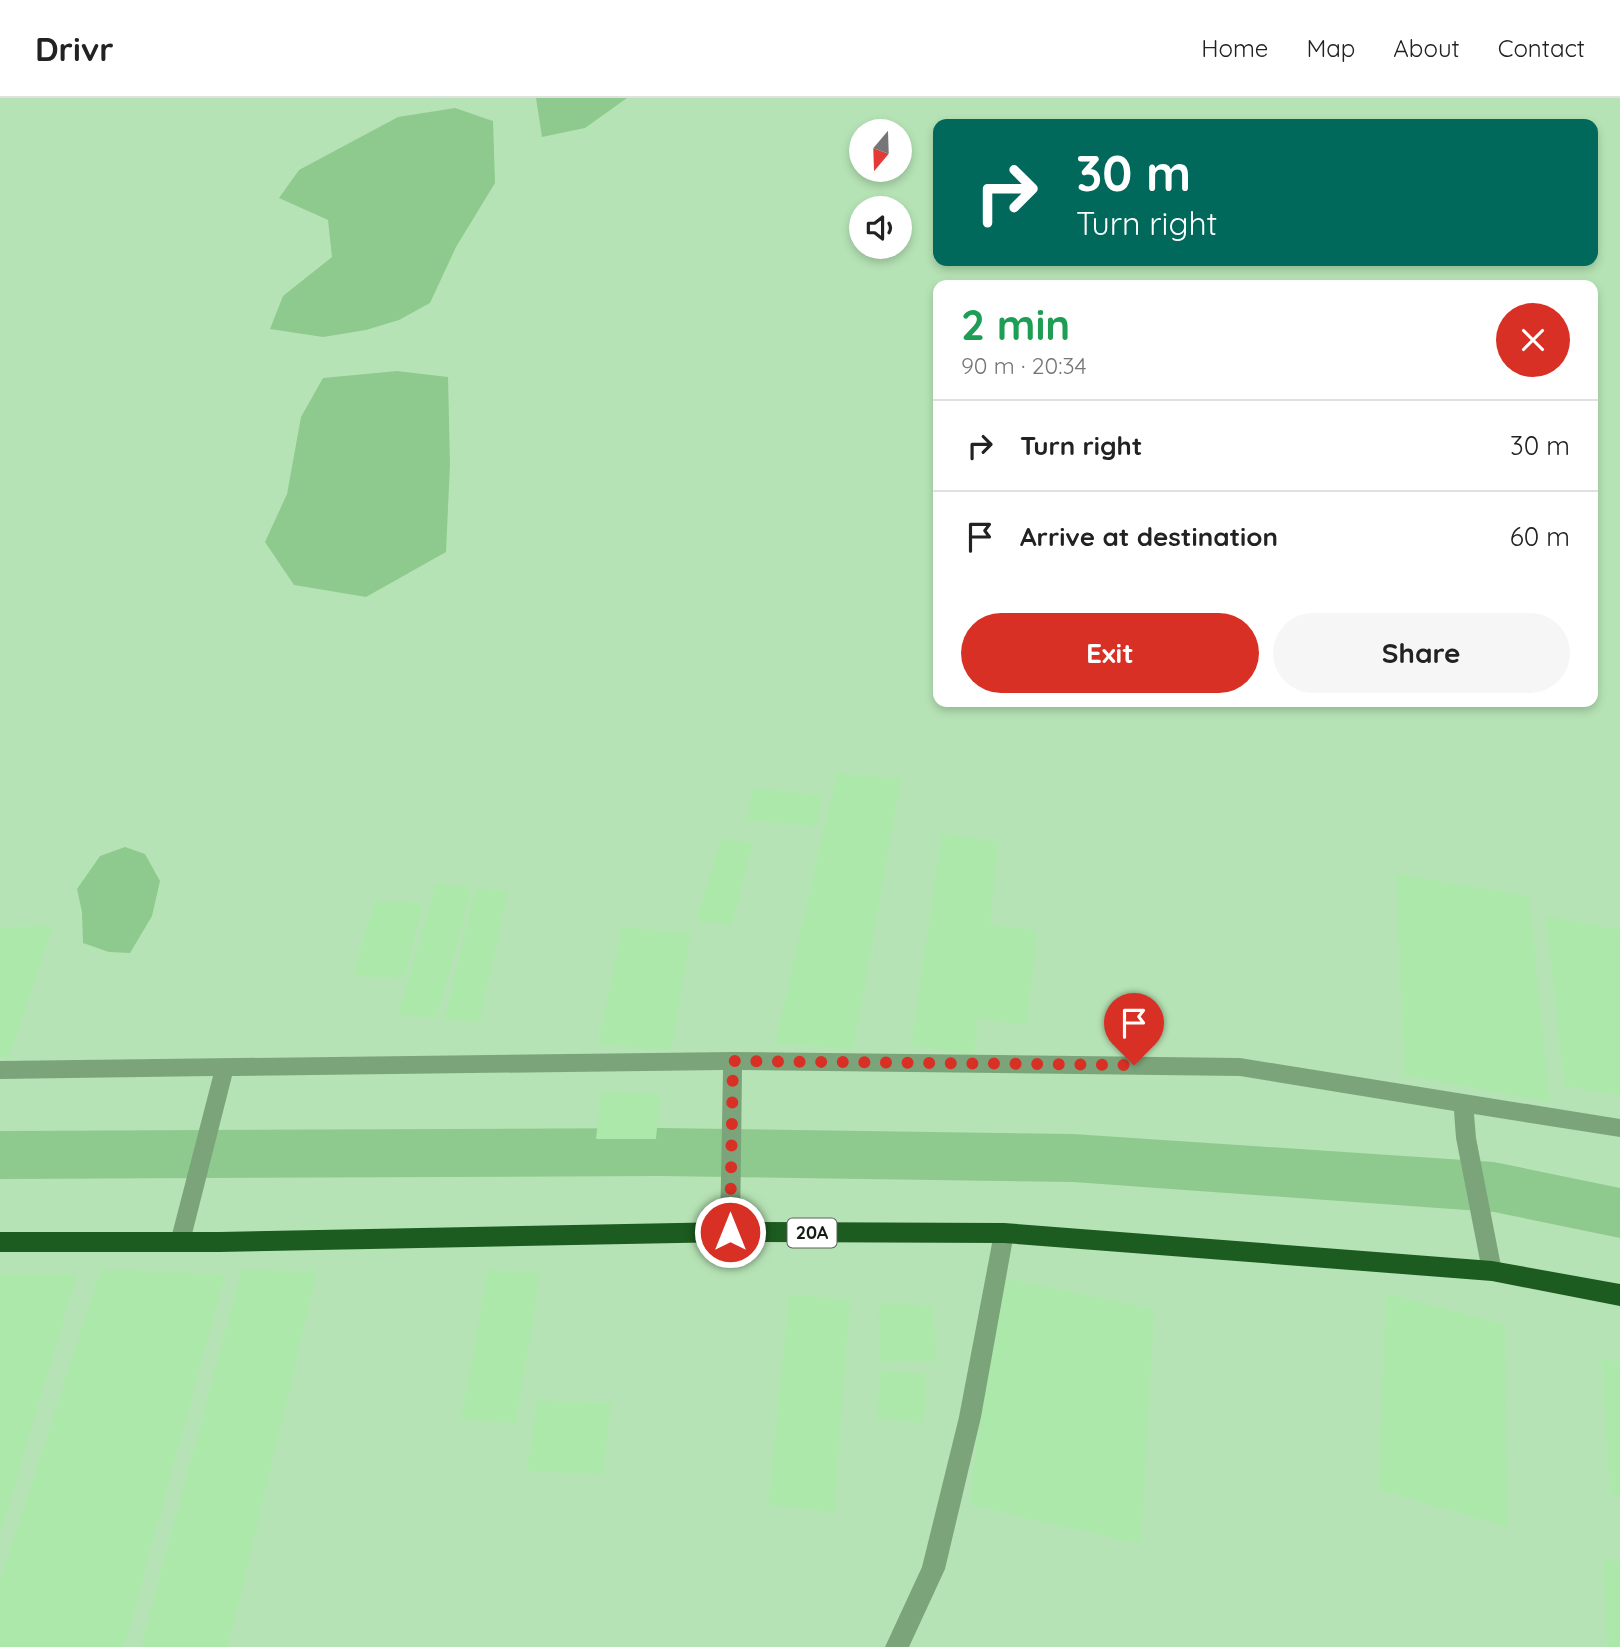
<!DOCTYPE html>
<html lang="en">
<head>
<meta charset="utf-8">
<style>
	:root { --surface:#fff; --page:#f6f6f6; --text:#222; --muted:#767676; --line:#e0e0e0; --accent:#d93025 }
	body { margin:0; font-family:Quicksand,sans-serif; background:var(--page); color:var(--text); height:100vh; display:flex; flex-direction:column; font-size:26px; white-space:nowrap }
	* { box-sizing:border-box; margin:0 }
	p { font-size:23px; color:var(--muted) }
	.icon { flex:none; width:38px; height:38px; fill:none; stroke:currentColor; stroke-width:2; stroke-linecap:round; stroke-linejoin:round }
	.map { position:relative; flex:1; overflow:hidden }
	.drawer { position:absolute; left:933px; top:182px; width:665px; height:427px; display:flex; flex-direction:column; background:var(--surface); border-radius:14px; box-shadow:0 4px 10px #0003 }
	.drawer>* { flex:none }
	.banner { position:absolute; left:933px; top:21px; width:665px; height:147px; border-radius:14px; box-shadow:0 4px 10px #0003; background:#00695c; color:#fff; overflow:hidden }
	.needle { width:46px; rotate:199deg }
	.controls { position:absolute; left:849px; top:21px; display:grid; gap:14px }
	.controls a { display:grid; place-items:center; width:63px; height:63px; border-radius:50%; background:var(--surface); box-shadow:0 4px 10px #0003; font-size:35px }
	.pin { position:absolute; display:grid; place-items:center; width:60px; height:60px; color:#fff; margin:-72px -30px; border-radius:50% 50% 50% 0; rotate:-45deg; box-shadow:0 0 7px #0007 }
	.pin .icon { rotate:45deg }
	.me { position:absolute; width:77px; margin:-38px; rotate:0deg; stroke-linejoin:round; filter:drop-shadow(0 0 5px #0008) }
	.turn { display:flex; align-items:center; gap:24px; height:147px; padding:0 28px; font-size:32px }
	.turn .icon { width:91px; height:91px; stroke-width:2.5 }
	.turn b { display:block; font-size:49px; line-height:60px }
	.round { display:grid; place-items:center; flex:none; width:74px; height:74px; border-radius:37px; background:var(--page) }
	.head { display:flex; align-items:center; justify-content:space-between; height:119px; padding:0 28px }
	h1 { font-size:42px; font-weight:700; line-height:52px; color:#1e9e55 }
	.primary-button { display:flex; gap:14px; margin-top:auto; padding:14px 28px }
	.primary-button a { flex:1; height:80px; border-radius:42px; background:var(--accent); color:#fff; font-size:28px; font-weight:700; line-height:80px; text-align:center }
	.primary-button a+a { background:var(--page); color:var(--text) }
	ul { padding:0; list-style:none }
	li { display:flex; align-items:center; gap:21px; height:91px; padding:0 28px; border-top:2px solid var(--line) }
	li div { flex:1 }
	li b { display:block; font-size:26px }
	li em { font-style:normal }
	header { display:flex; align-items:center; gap:42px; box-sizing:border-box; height:98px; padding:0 35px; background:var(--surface); border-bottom:2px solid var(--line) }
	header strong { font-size:33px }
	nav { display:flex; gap:38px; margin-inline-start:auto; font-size:24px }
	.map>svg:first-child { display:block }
	.green { fill:#b6e3b5; fill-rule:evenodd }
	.water { fill:#8eca8d }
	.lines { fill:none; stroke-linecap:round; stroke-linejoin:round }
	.canal { fill:#8eca8d; fill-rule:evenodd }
	.building { fill:#abe8aa }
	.minor { fill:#7ba47b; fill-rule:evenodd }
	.tertiary { fill:#7ba47b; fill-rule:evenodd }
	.primary { fill:#1c5c20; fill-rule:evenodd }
	.route { stroke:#d93025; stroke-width:12; stroke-dasharray:0 21.6 }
	.labels { text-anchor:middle; stroke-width:7; stroke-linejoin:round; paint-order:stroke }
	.shield { fill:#fff; stroke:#5b605a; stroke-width:2 }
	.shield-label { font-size:18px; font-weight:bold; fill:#151c14 }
</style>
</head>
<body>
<header>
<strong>Drivr</strong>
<nav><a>Home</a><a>Map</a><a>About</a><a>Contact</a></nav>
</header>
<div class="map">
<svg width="1620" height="1549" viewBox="0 0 1620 1549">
	<rect width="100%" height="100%" fill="#e7fbe6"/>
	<path class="green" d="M0,0h1620v1549h-1620zM938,26h654v137h-654zM861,33h39v39h-39zM861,110h39v39h-39zM938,187h654v417h-654z"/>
	<g class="water">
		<path d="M536,0h91l-42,30 -43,9z"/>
		<path d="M455,10l38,13 2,62 -39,64 -26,56 -31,17 -33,10 -43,7 -53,-8 13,-33 49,-39 -4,-37 -49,-22 20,-28 99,-53z"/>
		<path d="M397,273l51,6 2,87 -4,88 -80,45 -72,-12 -29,-43 22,-48 14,-77 22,-39z"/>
		<path d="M125,749l20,7 15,27 -8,35 -22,37 -21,-1 -26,-9 -1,-31 -5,-23 23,-33z"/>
	</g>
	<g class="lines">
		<path class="canal" d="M661,1030l412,6 421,28 126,26v50l-126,-26 -421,-30 -412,-6 -661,3v-48z"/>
	</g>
	<g class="building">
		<path d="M837,675l64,6 -48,271 -78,-7z"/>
		<path d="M753,690l69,7 -5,32 -70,-7z"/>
		<path d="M942,735l57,9 -9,82 47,7 -10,95 -49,-8 -4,38 -63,-11z"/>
		<path d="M721,740l32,5 -22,83 -34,-6z"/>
		<path d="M1396,776l133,22 21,206 -146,-27z"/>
		<path d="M436,786l36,3 -35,131 -39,-3z"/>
		<path d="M476,790l32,3 -29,131 -35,-2z"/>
		<path d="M374,803l49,2 -19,75 -50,-2z"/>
		<path d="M1546,818l74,13v167l-56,-11z"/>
		<path d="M53,828l-44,131h-9v-130z"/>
		<path d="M622,829l69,6 -20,118 -73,-7z"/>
		<path d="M601,994l59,1 -4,46h-60z"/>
		<path d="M101,1171l124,5 -101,373h-124v-66z"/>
		<path d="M242,1171l75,3 -89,375h-87z"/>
		<path d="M488,1172l52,3 -24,150 -55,-3z"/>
		<path d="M0,1176h77l-76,257 -1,-1z"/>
		<path d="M998,1179l156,32 -13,235 -172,-39z"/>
		<path d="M1386,1195l119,32 2,202 -129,-38z"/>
		<path d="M789,1196l61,6 -16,212 -66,-7z"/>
		<path d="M879,1206l54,1 3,56h-56z"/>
		<path d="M1602,1260l18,5v134l-10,-3z"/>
		<path d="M881,1271l45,5 -2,49 -47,-5z"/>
		<path d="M537,1302l74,3 -8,71 -76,-3z"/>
		<path d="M1603,1460l17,4v85h-13z"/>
	</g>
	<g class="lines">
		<path class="minor" d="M733,954l507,6 380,61v18l-146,-23 2,24 26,133 -3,7 -7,3 -7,-3 -3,-7 -26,-133 -2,-27 -214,-35 -498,-6 -2,162 -3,7 -7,3 -7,-3 -3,-7 3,-162 -491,6 -42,166 -3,7 -7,3 -7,-3 -3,-7 43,-166 -213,3v-18z"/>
		<path class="tertiary" d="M1004,1125l7,3 3,7 -33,184 -36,152 -36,78h-24l37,-80 37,-150 35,-184 3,-7z"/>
		<path class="primary" d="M730,1124l274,1 488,38 128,23v22l-128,-25 -488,-38 -274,-1 -511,10h-219v-20h219z"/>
	</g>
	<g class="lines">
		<path class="route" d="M730,1134l3,-171 401,4"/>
	</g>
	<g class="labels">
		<rect class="shield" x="787.5" y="1120.5" width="49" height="29" rx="5"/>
		<g class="shield-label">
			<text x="812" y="1141">20A</text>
		</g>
	</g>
</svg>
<div class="controls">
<a><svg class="needle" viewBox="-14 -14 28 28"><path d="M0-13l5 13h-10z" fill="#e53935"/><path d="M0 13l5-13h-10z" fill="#767676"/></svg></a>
<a><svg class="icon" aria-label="sound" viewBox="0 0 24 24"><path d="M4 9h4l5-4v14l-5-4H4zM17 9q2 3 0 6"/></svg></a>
</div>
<div class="pin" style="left:1134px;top:967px;background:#d93025"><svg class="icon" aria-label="arrive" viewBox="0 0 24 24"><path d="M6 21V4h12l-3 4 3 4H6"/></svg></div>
<svg class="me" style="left:730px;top:1134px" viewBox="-20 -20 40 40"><circle r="17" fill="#d93025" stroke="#fff" stroke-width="3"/><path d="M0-11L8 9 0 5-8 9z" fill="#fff"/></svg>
<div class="banner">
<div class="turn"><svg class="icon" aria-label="right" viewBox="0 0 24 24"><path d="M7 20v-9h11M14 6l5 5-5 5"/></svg><div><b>30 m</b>Turn right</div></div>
</div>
<section class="drawer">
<div class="head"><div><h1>2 min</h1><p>90 m · 20:34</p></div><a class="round" style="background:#d93025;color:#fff"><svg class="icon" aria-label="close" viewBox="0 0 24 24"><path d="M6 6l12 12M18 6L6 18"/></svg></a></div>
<ul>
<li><svg class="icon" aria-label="right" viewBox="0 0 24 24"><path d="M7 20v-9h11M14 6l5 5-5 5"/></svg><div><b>Turn right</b></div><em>30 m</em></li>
<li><svg class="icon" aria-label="arrive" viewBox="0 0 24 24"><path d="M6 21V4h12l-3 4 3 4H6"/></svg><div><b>Arrive at destination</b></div><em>60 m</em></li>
</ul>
<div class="primary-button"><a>Exit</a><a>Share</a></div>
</section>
</div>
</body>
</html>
